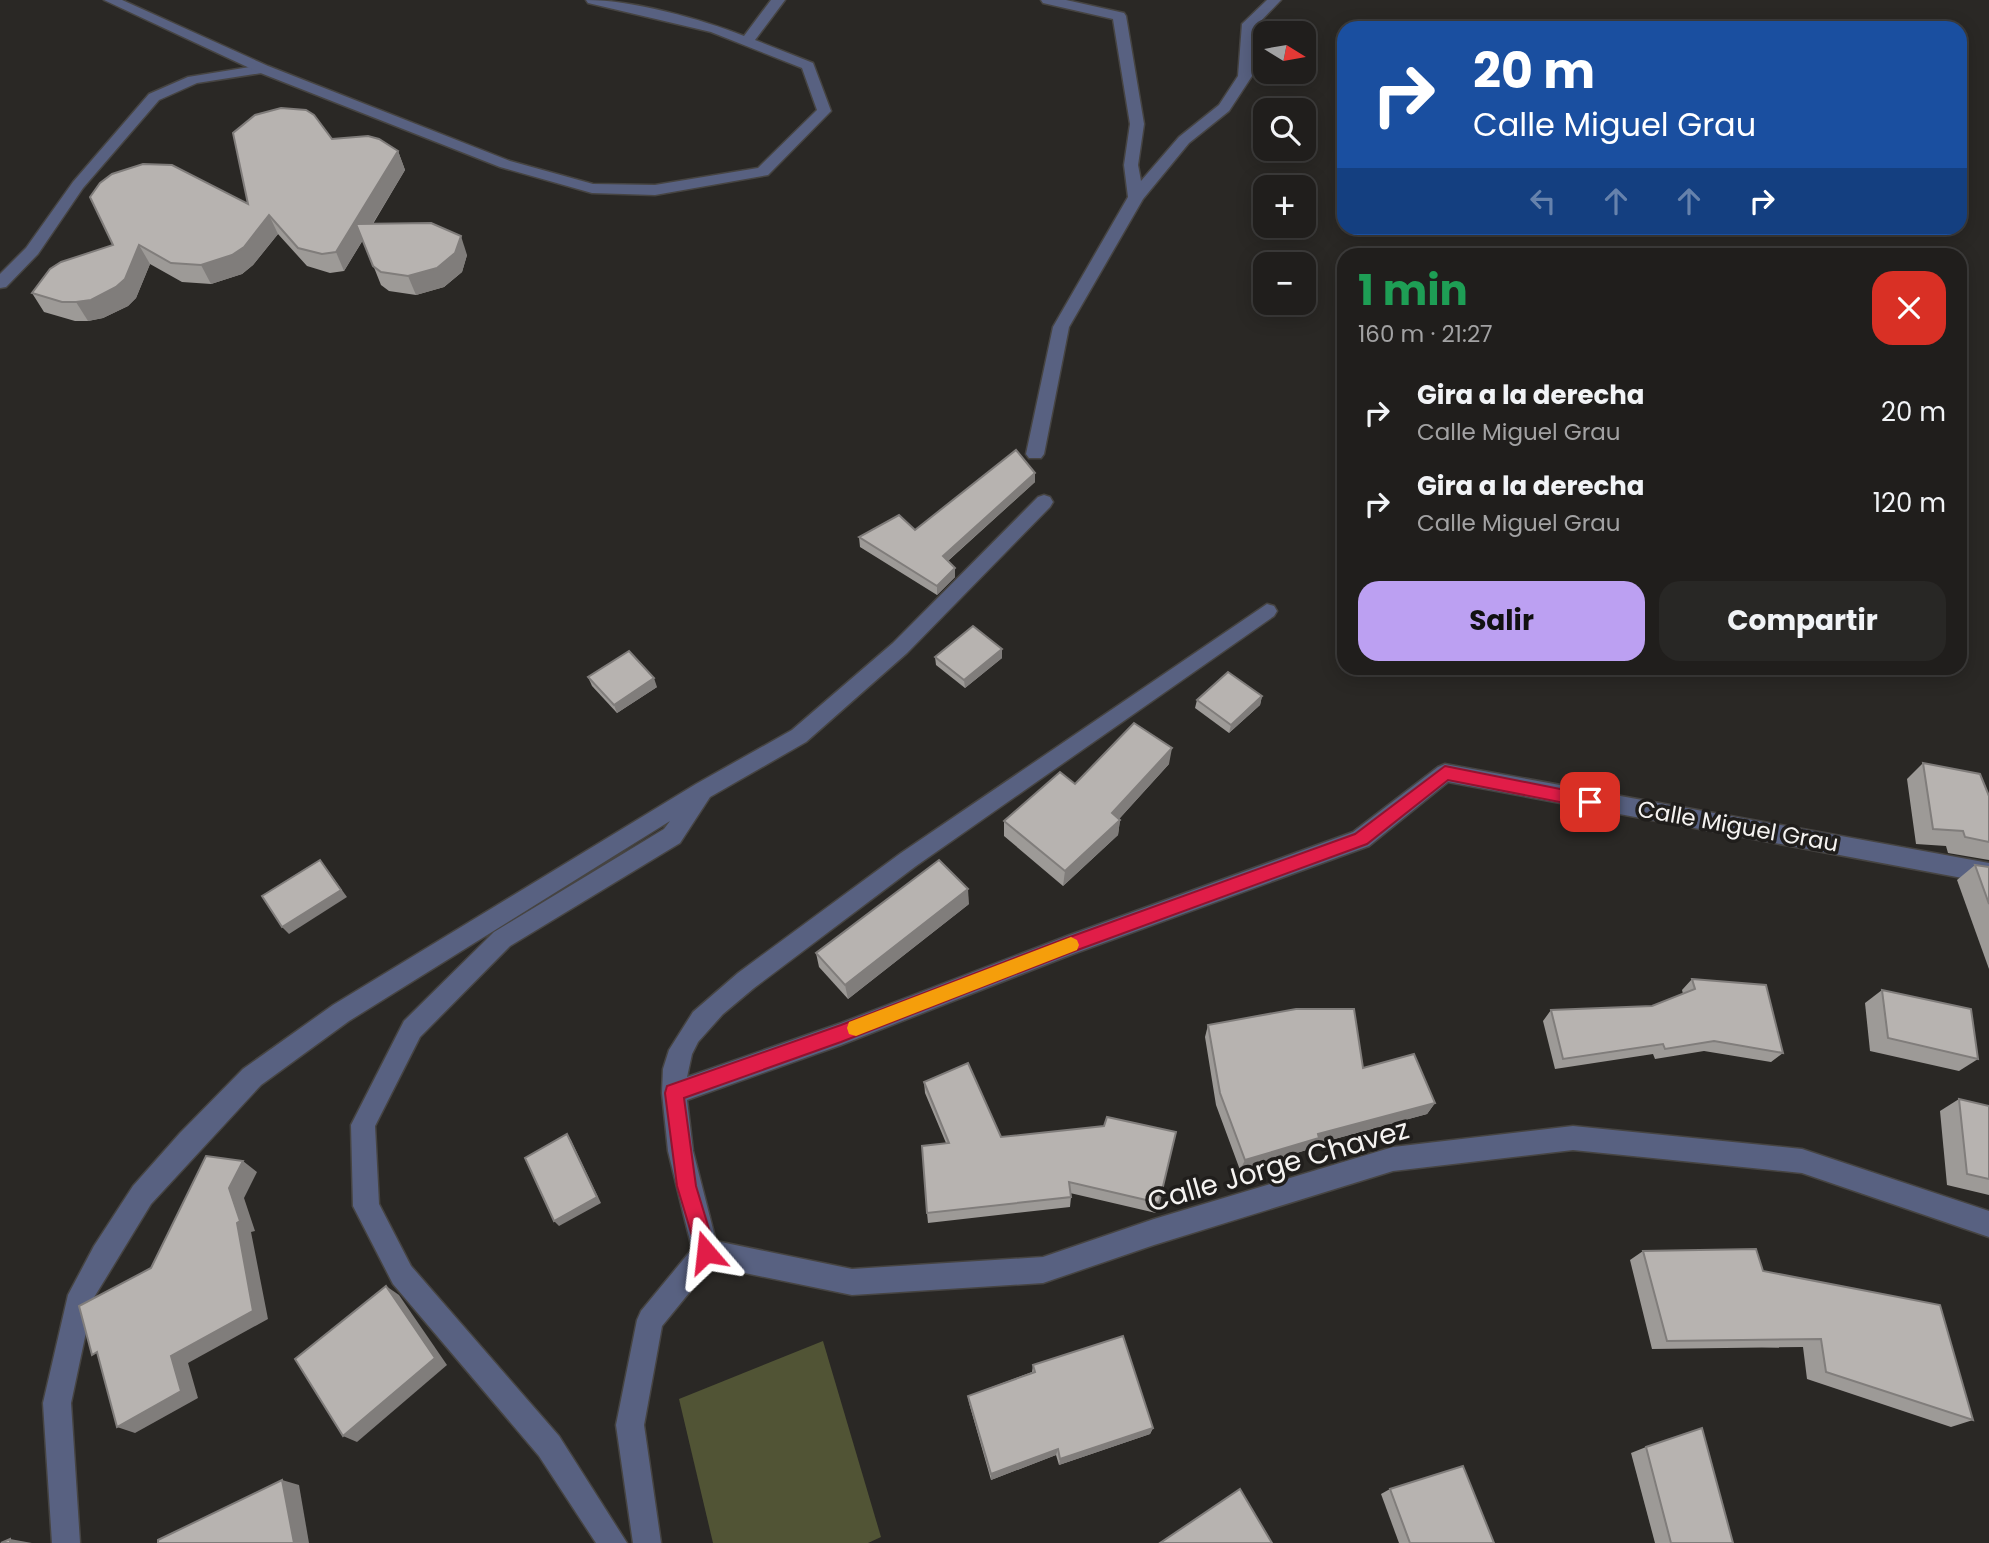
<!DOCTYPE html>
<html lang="es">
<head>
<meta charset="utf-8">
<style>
	:root { --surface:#201e1c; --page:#282725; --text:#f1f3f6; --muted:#a2a2a3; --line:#3d3c3b; --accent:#bca0f2 }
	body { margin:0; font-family:Poppins,sans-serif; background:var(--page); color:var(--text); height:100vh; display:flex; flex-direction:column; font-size:26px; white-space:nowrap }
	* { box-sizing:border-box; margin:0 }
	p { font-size:23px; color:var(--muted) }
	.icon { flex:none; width:38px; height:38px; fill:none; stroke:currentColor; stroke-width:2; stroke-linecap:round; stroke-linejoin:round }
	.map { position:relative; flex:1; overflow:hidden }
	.panel { position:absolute; left:1337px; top:248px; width:630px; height:427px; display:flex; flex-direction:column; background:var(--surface); border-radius:21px; box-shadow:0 4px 18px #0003,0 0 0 2px var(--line) }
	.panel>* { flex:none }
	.banner { position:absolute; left:1337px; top:21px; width:630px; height:214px; border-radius:21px; box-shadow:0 4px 18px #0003,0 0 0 2px var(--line); background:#1a4fa0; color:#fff; overflow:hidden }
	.needle { width:46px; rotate:101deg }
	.tools { position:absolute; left:1253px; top:21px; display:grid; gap:14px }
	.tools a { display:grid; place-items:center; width:63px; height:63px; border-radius:14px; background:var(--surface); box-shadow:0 4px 18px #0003,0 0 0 2px var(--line); font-size:35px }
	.pin { position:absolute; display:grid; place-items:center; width:60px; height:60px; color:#fff; margin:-30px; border-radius:14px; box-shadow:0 4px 10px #0006 }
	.me { position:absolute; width:77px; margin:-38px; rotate:343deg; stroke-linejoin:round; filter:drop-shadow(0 0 5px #0008) }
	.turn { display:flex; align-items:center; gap:24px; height:147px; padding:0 21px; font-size:32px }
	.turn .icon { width:91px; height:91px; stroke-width:2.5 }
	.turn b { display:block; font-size:49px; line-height:60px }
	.lanes { display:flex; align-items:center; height:66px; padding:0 21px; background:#0003; justify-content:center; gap:35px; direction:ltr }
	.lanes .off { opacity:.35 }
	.round { display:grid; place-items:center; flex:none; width:74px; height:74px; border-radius:21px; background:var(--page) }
	.overview { display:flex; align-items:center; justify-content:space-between; height:119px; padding:0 21px }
	h1 { font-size:42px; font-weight:700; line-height:52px; color:#1e9e55 }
	.cta { display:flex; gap:14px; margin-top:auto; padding:14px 21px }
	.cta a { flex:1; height:80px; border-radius:21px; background:var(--accent); color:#111; font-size:28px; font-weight:700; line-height:80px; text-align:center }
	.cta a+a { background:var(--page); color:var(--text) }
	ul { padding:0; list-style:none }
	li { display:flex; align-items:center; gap:21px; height:91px; padding:0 21px }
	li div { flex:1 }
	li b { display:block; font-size:26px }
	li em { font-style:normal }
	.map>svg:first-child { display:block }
	.green { fill:#515435 }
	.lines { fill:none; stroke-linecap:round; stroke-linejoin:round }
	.lane-casing { stroke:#464442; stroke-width:3 }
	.street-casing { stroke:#464442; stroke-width:3 }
	.lane { fill:#586181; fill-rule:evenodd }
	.street { fill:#586181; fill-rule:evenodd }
	.wall { fill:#9d9a97 }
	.shaded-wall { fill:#807d7b }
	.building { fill:#b7b3b0; stroke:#807d7b; stroke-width:2 }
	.route { fill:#e11d48; stroke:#92132f; stroke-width:2 }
	.slow { fill:#f59e0b }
	.labels { text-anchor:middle; stroke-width:7; stroke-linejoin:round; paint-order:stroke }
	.street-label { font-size:23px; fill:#f5f3f1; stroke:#201e1c }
	.near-street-label { font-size:28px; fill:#f5f3f1; stroke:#201e1c }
</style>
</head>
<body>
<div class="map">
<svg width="1989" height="1543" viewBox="0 0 1989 1543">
	<rect width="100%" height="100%" fill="#2a2825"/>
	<path class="green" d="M823,1341l58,196 -13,6h-155l-34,-144z"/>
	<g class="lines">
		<g class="lane-casing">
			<path id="lane" d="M263,65l7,4 -2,3 -71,11 -38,17 -76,88 -45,66 -32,33 -6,1v-14l26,-26 47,-66 76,-88 39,-17z"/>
		</g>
		<g class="street-casing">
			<g id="street">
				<path d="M104,0h18l146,66 242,95 83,23 62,1 103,-17 59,-58 -15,-42 -91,-36 -123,-29 -2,-3c47,0 115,19 158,36l27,-36h14l-30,40 58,23 18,48 -63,64 -113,20 -63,-2 -92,-26 -242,-95z"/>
				<path d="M1041,0h25l58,13 2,3 18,108 -6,41 3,16 38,-44 40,-32 19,-29 4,-52 25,-24h14l-27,28 -2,48 -23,35 -40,32 -46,56 -74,128 -25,127 -3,4h-12l-3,-4 27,-127 75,-130 -4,-32 6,-41 -17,-105 -70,-16z"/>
				<path d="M1044,495l6,2 3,5 -3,5 -143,146 -101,89 -96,55 -30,46 -170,103 -90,91 -45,89 4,78 32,62 148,170 68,107h-31l-57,-87 -146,-172 -40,-78 -2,-81 53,-104 90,-89 170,-103 6,-8 -321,200 -88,64 -110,119 -58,95 -22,104 9,140h-28l-9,-140 25,-108 26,-49 39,-60 47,-53 63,-64 90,-64 363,-221 96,-54 101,-87 145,-146z"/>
				<path d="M1267,604l7,2 3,5 -3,5 -358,250 -162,122 -31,26 -25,28 -6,12 -5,23 154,-54 226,-87 286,-104 85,-65 7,-3 544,99v20l-541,-101 -79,64 -296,108 -232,91 -154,55 6,51 23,90 136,28 191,-12 111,-38 239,-72 180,-21 229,23 187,62v26l-187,-64 -229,-23 -180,21 -239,74 -111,38 -191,12 -141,-29 -49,60 -18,99 17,118h-28l-17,-118 21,-105 4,-9 51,-62 -24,-98 -6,-58 1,-24 6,-19 24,-38 45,-39 163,-120z"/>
			</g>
		</g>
		<use href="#lane" class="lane"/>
		<use href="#street" class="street"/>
	</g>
	<g class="wall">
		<path d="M332,139l66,12 7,19 -32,54 94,31 -5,17 -18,15 -28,8 -27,-4 -8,-6 -18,-45 -19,31 -14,2 -23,-7 -29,-32 -25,31 -11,9 -31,10 -29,-2 -32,-18 -14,34 -8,8 -25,12 -15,3h-13l-31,-9 -12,-19 18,-24 198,-65z"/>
		<path d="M1035,473v9l-87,79 7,16 -18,18 -77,-48 -1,-10 56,-7z"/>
		<path d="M1002,649v9l-37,30 -29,-23 -1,-8z"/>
		<path d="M588,677l69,10 -40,26 -25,-27z"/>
		<path d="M1262,696l-2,9 -31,28 -34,-25 2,-8z"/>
		<path d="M1923,763l66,33v64l-41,-7 -2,-7 -30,-2 -9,-65z"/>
		<path d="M1169,764l-50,55 1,1 -2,15 -55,51 -59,-50v-15l71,-37z"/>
		<path d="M1975,865l14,2v102l-32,-89z"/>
		<path d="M969,904l-121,95 -29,-32 -3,-14z"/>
		<path d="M1692,979l91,74 -12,9 -67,-11 -49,8 -2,-5 -98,15 -12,-48 8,-11 101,-4 31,-12 -1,-4z"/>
		<path d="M1882,990l96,69 -19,12 -89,-20 -5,-48z"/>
		<path d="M1208,1025l155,43 72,35 -8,11 -111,30 -3,4 -73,22 -24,-65 -11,-68z"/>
		<path d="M924,1082l77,55 158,66 -3,10 -86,-20 1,4 -1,10 -142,16 -1,-10 19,-70 -21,-50z"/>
		<path d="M1959,1099l30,7v89l-42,-10 -7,-74z"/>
		<path d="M1643,1251l120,20 210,149 -22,7 -144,-48 -4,-32 -151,2 -22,-89z"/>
		<path d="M1033,1365l120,63 -3,6 -91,31 -3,-10 -65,25 -22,-77 -1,-7 64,-24z"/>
		<path d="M1646,1447l87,96h-78l-24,-90z"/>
		<path d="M1390,1489l104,54h-95l-18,-49z"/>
	</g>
	<g class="shaded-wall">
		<path d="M398,151l7,19 -61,101 -8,-19z"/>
		<path d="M269,215l9,19 -25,31 -11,9 -31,10 -10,-19z"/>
		<path d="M461,236l6,19 -5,17 -18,15 -28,8 -8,-19z"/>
		<path d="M139,245l11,19 -14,34 -8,8 -25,12 -15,3 -12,-19z"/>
		<path d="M1035,473v9l-92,83v-9z"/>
		<path d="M955,568v9l-18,18v-9z"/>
		<path d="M1002,649v9l-37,30 -1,-8z"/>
		<path d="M654,678l3,9 -40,26 -3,-8z"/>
		<path d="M1262,696l-2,9 -31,28 2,-8z"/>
		<path d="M1172,748l-3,16 -59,65 2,-16z"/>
		<path d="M1120,820l-2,15 -55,51 2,-15z"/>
		<path d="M320,860l27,37 -58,37 -7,-7z"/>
		<path d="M968,889l1,15 -121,95 -3,-14z"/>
		<path d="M1435,1103l-8,11 -111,30 -3,4 -73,22 5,-10 73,-26z"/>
		<path d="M567,1134l4,6 30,63 -42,23 -5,-5z"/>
		<path d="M243,1161l14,11 -13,26 11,33 -4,1 17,87 -80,44 10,35 -63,35 -18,-6 54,-71 58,-168z"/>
		<path d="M386,1286l13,9 48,70 -90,77 -14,-6z"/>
		<path d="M1153,1428l-3,6 -91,31 1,-6z"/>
		<path d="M1058,1449l-2,6 -65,25v-6z"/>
		<path d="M282,1480l17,5 10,58h-15z"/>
		<path d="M10,1539l22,4h-22z"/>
	</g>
	<g class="building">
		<path d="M281,108l25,2 8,5 18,24 36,-3 11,3 19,12 -62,101 -14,2 -24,-6 -29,-33 -25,32 -12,8 -31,10 -30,-2 -32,-18 -14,34 -9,8 -25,13 -15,2h-14l-30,-9 18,-24 11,-7 52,-17 -23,-48 10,-14 12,-9 31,-10 29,1 76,39 -15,-71 22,-18z"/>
		<path d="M431,223l30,13 -6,17 -18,15 -29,8 -27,-4 -8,-6 -17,-42z"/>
		<path d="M1016,450l19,23 -92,83 12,12 -18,18 -78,-49 40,-22 16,15z"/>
		<path d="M973,626l29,23 -38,31 -29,-23z"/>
		<path d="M629,651l25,27 -40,27 -26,-28z"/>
		<path d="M1228,672l34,24 -31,29 -34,-25z"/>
		<path d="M1134,723l38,25 -60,65 8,7 -55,51 -61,-50 56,-49 15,12z"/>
		<path d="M1923,763l57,11 9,22v46l-24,-5 -2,-6 -30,-2z"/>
		<path d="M320,860l21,30 -59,37 -20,-31z"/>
		<path d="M939,860l29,29 -123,96 -29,-32z"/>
		<path d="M1975,865l14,2v37z"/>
		<path d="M1692,979l74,6 17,68 -69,-12 -49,8 -2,-5 -100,15 -12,-49 101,-4 43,-17z"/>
		<path d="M1882,990l89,19 7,50 -90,-21z"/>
		<path d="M1296,1009h58l9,59 51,-14 21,49 -117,31 1,4 -74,22 -25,-67 -12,-68z"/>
		<path d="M968,1063l33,74 103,-11 3,-9 69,15 -17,71 -90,-21 2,15 -144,16 -5,-67 27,-3 -25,-61z"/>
		<path d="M1959,1099l30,7v73l-22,-5z"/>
		<path d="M567,1134l30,63 -43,24 -29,-63z"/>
		<path d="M206,1156l37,5 -14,27 11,33 -3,2 16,88 -82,45 10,35 -64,36 -20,-75 -5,3 -13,-49 72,-38z"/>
		<path d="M1756,1249l7,22 177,34 33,115 -147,-48 -5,-33 -154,2 -24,-90z"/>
		<path d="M386,1286l49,72 -92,78 -48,-77z"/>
		<path d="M1123,1336l30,92 -93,31 -2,-10 -67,25 -23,-78 67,-24 -2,-7z"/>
		<path d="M1702,1428l31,115h-62l-25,-96z"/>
		<path d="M1463,1466l31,77h-84l-20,-54z"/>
		<path d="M282,1480l12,63h-136v-3z"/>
		<path d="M1240,1489l32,54h-112z"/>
		<path d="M10,1539v4h-9z"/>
	</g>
	<path class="route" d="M1445,766l145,29 6,2 2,5 -2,4 -6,2 -142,-28 -81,64 -295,108 -231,90 -157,56 12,88 20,66 -3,7 -7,3 -7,-3 -22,-73 -12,-93 2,-7 174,-61 226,-87 288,-104z"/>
	<path class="slow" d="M1071,937l6,3 2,5 -2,5 -221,86 -7,-2 -2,-6 2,-6z"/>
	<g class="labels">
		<g class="street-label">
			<text transform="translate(1738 826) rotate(10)" y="8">Calle Miguel Grau</text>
		</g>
		<g class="near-street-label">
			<text transform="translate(1278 1165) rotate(-16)" y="10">Calle Jorge Chavez</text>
		</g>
	</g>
</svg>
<div class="tools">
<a><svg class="needle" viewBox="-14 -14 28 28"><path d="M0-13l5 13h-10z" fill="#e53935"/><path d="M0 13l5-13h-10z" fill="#a2a2a3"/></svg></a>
<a><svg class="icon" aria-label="search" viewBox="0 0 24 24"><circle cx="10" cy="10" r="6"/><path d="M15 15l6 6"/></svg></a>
<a>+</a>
<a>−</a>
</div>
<div class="pin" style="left:1590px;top:802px;background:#d93025"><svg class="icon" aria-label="arrive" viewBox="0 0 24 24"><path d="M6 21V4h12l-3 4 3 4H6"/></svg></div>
<svg class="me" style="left:706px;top:1252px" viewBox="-20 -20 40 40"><path d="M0-17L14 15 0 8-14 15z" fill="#e11d48" stroke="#fff" stroke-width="4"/></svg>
<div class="banner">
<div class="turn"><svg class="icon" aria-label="right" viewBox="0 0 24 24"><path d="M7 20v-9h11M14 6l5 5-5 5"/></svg><div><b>20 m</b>Calle Miguel Grau</div></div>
<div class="lanes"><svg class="icon off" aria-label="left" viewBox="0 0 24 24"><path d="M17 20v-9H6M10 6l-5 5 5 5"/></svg><svg class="icon off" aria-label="ahead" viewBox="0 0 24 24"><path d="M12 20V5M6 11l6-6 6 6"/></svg><svg class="icon off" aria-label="ahead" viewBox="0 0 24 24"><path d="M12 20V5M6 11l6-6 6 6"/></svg><svg class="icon" aria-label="right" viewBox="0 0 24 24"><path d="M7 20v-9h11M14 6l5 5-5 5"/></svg></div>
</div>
<section class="panel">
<div class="overview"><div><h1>1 min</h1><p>160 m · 21:27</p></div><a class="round" style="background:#d93025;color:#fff"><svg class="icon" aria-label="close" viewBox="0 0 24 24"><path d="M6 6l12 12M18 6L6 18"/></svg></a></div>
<ul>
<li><svg class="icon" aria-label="right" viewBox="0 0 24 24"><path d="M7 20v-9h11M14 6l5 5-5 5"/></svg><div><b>Gira a la derecha</b><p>Calle Miguel Grau</p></div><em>20 m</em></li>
<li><svg class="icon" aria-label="right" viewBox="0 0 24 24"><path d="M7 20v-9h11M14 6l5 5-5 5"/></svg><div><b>Gira a la derecha</b><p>Calle Miguel Grau</p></div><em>120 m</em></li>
</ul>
<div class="cta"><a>Salir</a><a>Compartir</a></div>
</section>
</div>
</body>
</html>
